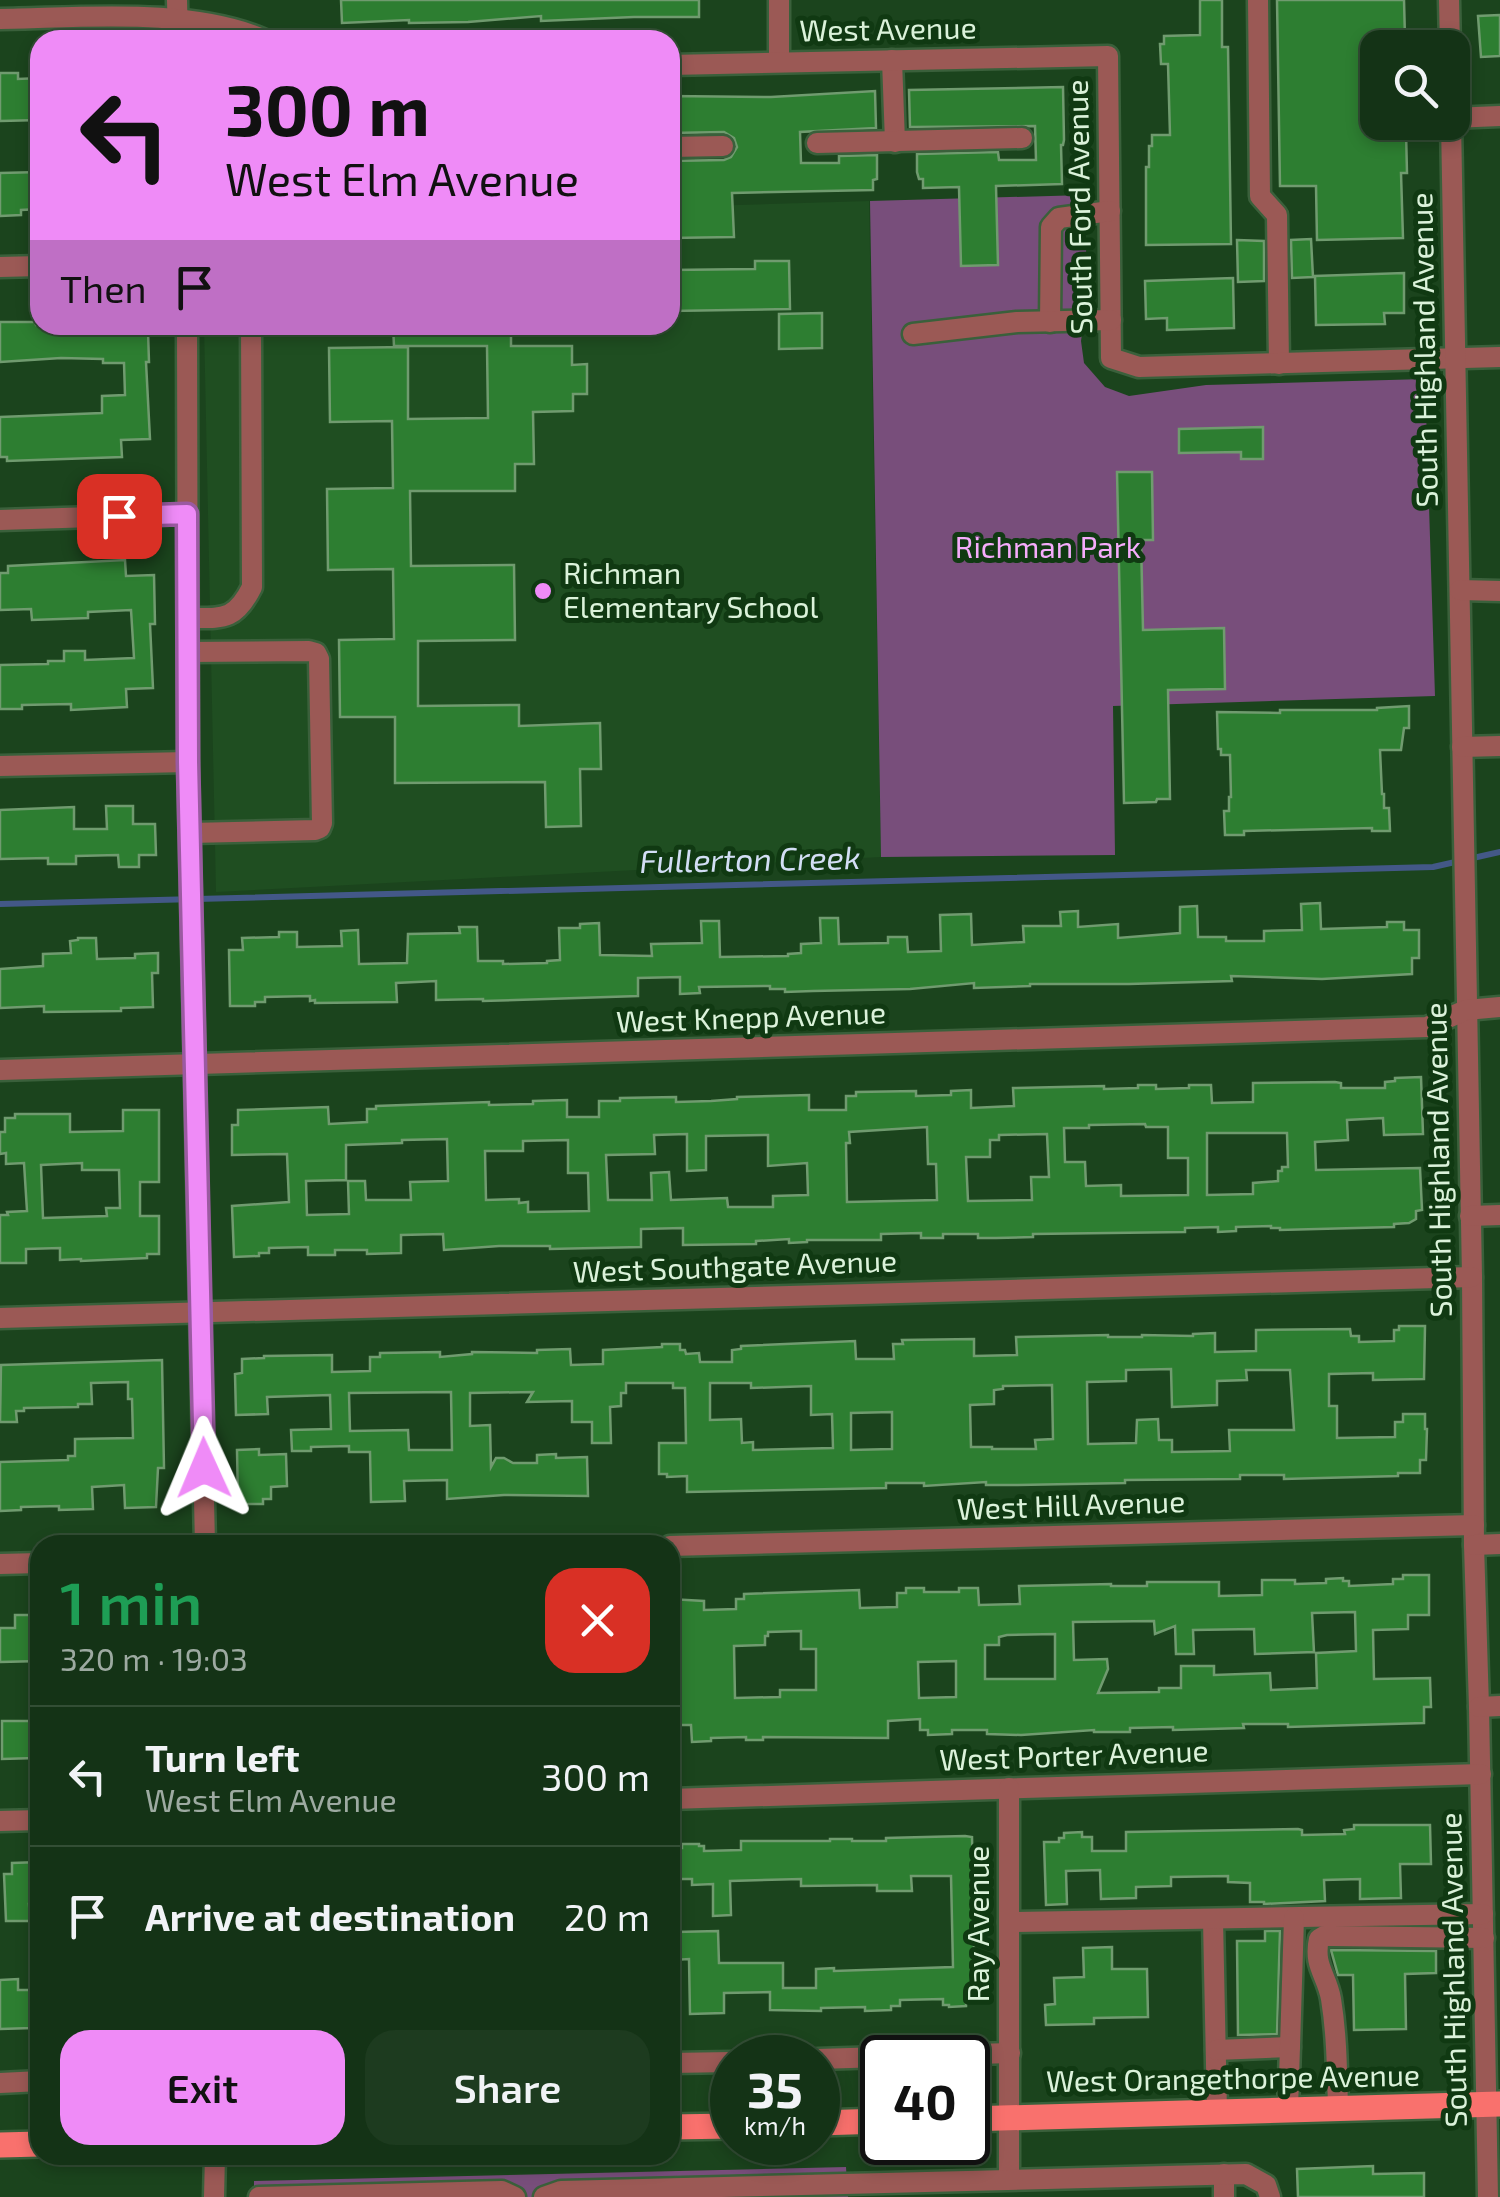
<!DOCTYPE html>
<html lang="en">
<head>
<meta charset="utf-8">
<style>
	:root { --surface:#143316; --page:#1d3b1f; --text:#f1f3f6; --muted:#9daaa1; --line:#334e35; --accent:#ef8bf7 }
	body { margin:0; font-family:"Exo 2",sans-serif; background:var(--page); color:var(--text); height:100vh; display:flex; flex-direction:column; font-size:38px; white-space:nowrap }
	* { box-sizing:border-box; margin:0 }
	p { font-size:32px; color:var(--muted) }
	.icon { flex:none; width:55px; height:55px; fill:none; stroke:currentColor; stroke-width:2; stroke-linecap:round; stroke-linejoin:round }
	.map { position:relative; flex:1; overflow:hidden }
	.drawer { position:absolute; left:30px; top:1535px; width:650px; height:630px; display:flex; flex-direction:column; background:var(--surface); border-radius:30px; box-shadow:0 5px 15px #0003,0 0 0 2px var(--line) }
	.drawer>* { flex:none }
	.top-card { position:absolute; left:30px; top:30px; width:650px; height:305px; border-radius:30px; box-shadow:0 5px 15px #0003,0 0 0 2px var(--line); background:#ef8bf7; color:#111; overflow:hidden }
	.fabs { position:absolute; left:1360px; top:30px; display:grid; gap:20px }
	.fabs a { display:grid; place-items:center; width:110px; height:110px; border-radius:20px; background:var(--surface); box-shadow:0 5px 15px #0003,0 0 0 2px var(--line); font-size:50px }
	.speed { position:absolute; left:710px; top:2035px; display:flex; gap:20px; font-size:50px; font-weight:700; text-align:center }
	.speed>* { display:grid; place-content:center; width:130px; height:130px; border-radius:50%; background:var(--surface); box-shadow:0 5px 15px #0003,0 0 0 2px var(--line); line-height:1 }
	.speed small { font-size:25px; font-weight:400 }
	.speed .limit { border:5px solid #111; border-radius:15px; background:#fff; color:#111 }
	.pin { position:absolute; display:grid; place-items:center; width:85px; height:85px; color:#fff; margin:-42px; border-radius:20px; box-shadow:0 5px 15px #0006 }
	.me { position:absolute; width:110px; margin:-55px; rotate:359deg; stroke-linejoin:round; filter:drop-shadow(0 0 8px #0008) }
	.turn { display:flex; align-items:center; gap:35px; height:210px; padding:0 30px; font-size:45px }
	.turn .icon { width:130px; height:130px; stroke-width:2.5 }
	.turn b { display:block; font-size:70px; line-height:85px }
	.then { display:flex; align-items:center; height:95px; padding:0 30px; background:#0003; gap:20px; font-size:38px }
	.round { display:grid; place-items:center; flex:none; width:105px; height:105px; border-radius:30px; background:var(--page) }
	.head { display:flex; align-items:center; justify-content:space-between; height:170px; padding:0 30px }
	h1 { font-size:60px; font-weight:600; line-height:75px; color:#1e9e55 }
	.cta { display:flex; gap:20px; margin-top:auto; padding:20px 30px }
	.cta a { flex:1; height:115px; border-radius:30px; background:var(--accent); color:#111; font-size:40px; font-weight:600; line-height:115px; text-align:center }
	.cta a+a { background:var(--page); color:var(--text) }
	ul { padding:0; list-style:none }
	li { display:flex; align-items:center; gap:30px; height:140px; padding:0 30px; border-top:2px solid var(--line) }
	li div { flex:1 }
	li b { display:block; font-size:38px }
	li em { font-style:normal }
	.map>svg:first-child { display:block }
	.built { fill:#1f4e21 }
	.green { fill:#784e7b }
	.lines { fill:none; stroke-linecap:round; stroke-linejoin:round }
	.stream { stroke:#435887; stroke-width:6 }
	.building { fill:#2d7e31; stroke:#709b6f; stroke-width:2.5; fill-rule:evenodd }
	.minor-casing { stroke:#3a603b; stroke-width:25 }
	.major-casing { stroke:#3a603b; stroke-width:30 }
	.minor { stroke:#9b5955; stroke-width:20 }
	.major { stroke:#f9716d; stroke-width:25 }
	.route-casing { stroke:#9b5aa1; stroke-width:25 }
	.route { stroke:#ef8bf7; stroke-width:18 }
	.poi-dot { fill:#ef8bf7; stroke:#103912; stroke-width:4 }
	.labels { text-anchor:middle; stroke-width:10; stroke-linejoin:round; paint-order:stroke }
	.street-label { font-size:30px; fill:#dbf2da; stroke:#103912 }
	.park-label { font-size:30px; fill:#f5acfb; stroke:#103912 }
	.poi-label { font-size:30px; fill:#dbf2da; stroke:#103912; text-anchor:start }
	.water-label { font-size:32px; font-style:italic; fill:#d3def5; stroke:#103912 }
</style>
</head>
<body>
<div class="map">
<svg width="1500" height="2197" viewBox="0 0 1500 2197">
	<rect width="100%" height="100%" fill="#1b441d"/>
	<path class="built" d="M869,201l12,656 -665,35 -12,-567h466v-118z"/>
	<g class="green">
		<path d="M1085,195l2,103 -6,43 3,22 21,24 24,9 77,-11 219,-6 10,317 -322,10 2,149 -234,2 -11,-656z"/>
		<path d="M846,2167l2,30h-594v-16z"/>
	</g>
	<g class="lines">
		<path class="stream" d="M0,904l1433,-37 67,-15"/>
	</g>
	<g class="building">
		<path d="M341,0h358v17h-65l-93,4v-5l-73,6 -59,1v-3l-67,3z"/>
		<path d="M1200,0h22v47h6l3,197 -85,1v-78h3v-21h3v-11h18l-2,-71h-7l-1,-20h4v-8l36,-1z"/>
		<path d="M1277,0h127l1,38h-27v93h28l1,42h-6l2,65 -86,2 -1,-54h-36z"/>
		<path d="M1500,15v41l-19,1 -3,-41z"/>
		<path d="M0,73h18v6l22,-1v42l-40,1z"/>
		<path d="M1063,87l1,53 -1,5h-2l1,39 -66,2 2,79 -37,1 -2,-79 -36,1v-9h-4l-2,-7v-18l81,-2 1,8h37l-1,-34 -125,1 -1,-37z"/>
		<path d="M875,91l1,37 -76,4 1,31h38v-7l38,-1v24l-4,1v10l-141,3 2,44 -64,1v-77l54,-1 7,-3 6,-10 -3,-9 -10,-6 -54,1v-37l101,1z"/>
		<path d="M40,172v37l-19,1v5l-21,1v-43z"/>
		<path d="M1311,239l2,38 -21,1 -1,-38z"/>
		<path d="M1237,240l27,1v40l-26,1z"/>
		<path d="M755,261h34l1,48 -120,2v-41l85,-1z"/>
		<path d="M1404,273v40h-20l1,11 -69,1 -1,-49z"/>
		<path d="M1233,278l1,50 -67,2v-12l-21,1 -1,-38z"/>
		<path d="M822,313v35l-43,1v-35z"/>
		<path d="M0,322h35l1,3h105v6h7l1,31h-3l4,77 -29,1 1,17 -115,4v-4h-7v-40l102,-4v-17l23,-1 -1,-32h-21v-4l-42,-1 -61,4z"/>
		<path d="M393,325h118v21h61v19l15,-1v30h-14v17l-40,1 1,52h-19v27h-105l1,75 103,-1 1,75 -97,1v65l101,-1v21l81,-3 1,46h-21l1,57 -35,1 -1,-45 -150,1v-66h-55l-1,-77 55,-1 -1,-70 -65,1 -1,-81 66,-1 -1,-67 -62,1 -1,-74 79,-1v72l80,-1 -1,-72h-93z"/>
		<path d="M1263,427v32h-22v-7l-62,1v-24z"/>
		<path d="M1117,472h35l1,68h-12l2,90 81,-2 1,61 -57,1 2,109h-13l-1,3 -32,1z"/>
		<path d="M125,560l1,16 28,-1 1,49h-5l3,64 -27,1 1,18 -56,3v-6l-49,1v4h-22v-44l48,-1v-3h16v-10h21v9l49,-2 -3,-48 -43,2v6l-56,2 -1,-11 -31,1v-37h8v-7z"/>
		<path d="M1409,706v22h-5l-3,22h-21l2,44h2v14h5l1,23h-18v-3l-128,3v4h-19l-1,-24h5v-14h2l-1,-42h-9v-6h-3l-1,-37 63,1v-3h97v-2z"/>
		<path d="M106,806h27v18h22l1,31h-17v12h-20l-1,-12 -42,1v8h-28v-6l-48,1v-49l74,-3v22h33z"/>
		<path d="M1320,903l1,26 66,-2v-5h17v8h15v28h-7v16l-90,5 -91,-3 1,5 -103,3h-99v2l-56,2v-5l-64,6 -97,2 -28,1v-3h-15v-3l-71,1 1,6 -20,1v-17l-42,1v18l-155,5v-2l-47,1v-19l-40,2 1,19 -82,1v-3l-5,1v-5l-45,1v5h-10v4h-25l-1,-56h14l-1,-12 37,-1v-5h18v15l45,-1 -1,-15 17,-1 1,34 48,-1 1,-29 52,-1 -1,-6h18l1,34h25v3l44,-1v-2l13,-1 -1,-32h21v-4l19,-1 1,32 52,1 -1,-12 51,-1 -1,-22h18l1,36 68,-1v-2l13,-1v-9l20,-1 -1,-25h18l1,26 49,-1v-6h19l1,15 33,-1 -1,-36 31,-1 1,31 52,-3 -1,-16h38l-1,-14 18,-1v16l40,-3v14l62,-5v-26l17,-1 1,31h28v4h38v-10l38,-1 -1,-26z"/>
		<path d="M78,938h18l1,21 38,-1v-4l23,-1v20h-6l1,34 -32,1v3l-77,1v-6l-44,2v-39l43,-3v-12l28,-1 -1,-12 8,-1z"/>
		<path d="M1421,1077l2,57 -39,1 -1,-17 -36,2 1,20 -33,2 1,28 104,-2 2,42 -6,1v8l-7,4 -15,1v3l-114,3v-2h-9v-2l-35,1v4l-18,1v-5l-33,1v4l-152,2v3l-37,1h-18v-4h-35v4h-22v-5l-40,1v6h-74v2l-18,1v-4l-33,2v3l-73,1v-17l-42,1v18l-91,2v-3h-51l-55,4 -1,-16 -42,1v18l-34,1v-4h-32v5h-27v-8l-39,1v5h-10v3l-25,1 -2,-51 57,-4 -2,-48 -55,1v-30h6v-15l90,-3 1,17 38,-2v-13h9v-3l113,-4v3l44,-1v-3l34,-1v17h32v-16h21v-3l56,-1v5l35,-1 26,-2v-2l72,-2v15h37v-14h10v-4l60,-1v5l35,-1v-4l20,-1v18l43,-2 -1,-18 91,-2v3l34,-1v-3h18v4l33,-1v-3h22l1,18 41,-1v-19l82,-1 6,1v5h44v-6l10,-1v-3zM1145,1124l1,3h22v31h20v37l-67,1v-11l-35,1 -1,-24h-20l-1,-34h25v-3zM927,1127l1,37h8l1,36 -90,2 -1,-59h4l-1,-11zM1207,1133h80l1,34h-6v4h-4v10l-25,2v11l-46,1zM687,1134v37l19,-1v-34l62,-1v31l39,-3 1,32 -35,1v11h-45l-1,-9 -56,2 -2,-28 -18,1 1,27h-44l-2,-45 49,-1 -1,-19zM1047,1134l2,43h-18l1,23 -64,1 -2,-44h24v-17h9v-5zM447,1139l1,42 -38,1 1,18h-45l-1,-19h-17l1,33 -42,1 -1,-34 40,-1v-35l56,-2v-3zM568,1140v33h20l1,38 -61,1v-10l-9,1v-4l-33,1 -1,-49h38v-10z"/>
		<path d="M123,1110h36v72h-19v34h19v38h-12v4l-66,3v-2l-21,1v-12l-34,1v14h-26v-48h8l-1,-3 20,-1 -3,-48 -18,1v-11l-6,1v-22h5v-14h10v-4h55v18l53,-1zM82,1163v7h37l1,38h-14l1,8 -64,2 -2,-53z"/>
		<path d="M1399,1326h26l-1,53 -51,1v-7l-44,1v32h8v32l58,-1v-15h8v-8h22v15h2l-1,31h-6v13h-22v3l-114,3v-4h-44v4l-115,1v3l-107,2h-32v-3l-62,4v-3h-38v5l-199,4v-16l-20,1v-3h-8v-31h27l-1,-55h-12v-5h-47v10h-5v13l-11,1 1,36h-19v-21h-20v-21l-45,1 6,-10 -63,1v33l20,-1 1,42 5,-9h8l9,5h24v-8l19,-1v4l31,-1 1,39 -84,-1 -57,4v-19l-43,1 1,20 -34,1 -1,-50h-21v-6l-38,1v4h-19l-1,-21 40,-1 -1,-34 -63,2 1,17 -32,1 -1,-41 7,-1v-14l22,-1v-2l68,-1v17l38,-1v-14h10v-4l60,-1v5l32,-3v-2l65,1v-3l33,-1 1,16 32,-1v-14l59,-3v-3h18v6h5l1,4 13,-1 1,9h32v-12l9,-1v-3l114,-5 1,18h38l-1,-15h10l-1,-4 72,-1v17l43,-1 -1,-18 92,-2v2h34v-2l51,1v-2l22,-1v19l41,-1v-21l94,-1 1,7h8v6l35,-1v-11h5zM1171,1369l1,38 45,-2v-24l30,-1 -1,-10h44l4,60h-65l1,21 -58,1v-12h-13l-1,-21 -21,1 -1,23 -48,1 -1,-62 39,-1v-11zM710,1383h41v5l60,-2v29l21,-1 1,34 -80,2v-8l-11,1 -1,-24 -31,1zM1052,1385l1,54 -18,1 1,9h-44v-2h-21l-1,-42 24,-1v-14l9,-1v-3zM451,1392l1,58h-43l-1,-20 -58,1 -1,-38zM892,1412v37l-41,1v-37z"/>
		<path d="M162,1360l2,108h-6l-2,39 -31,1 -1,-23 -32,2 1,22 -34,1v-4l-38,1v3l-21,1v-49l68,-2v-4h7v-17l58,-1 -1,-39h-4v-17l-37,1 1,21h-14v3l-54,1v3h-8l1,11h-17l1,-57z"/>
		<path d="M259,1449v6l27,-1 1,32 -16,1v12h-8v5h-25l-1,-54z"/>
		<path d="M1403,1575h26v40h-21v14l-35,1 1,49 56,-1 1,29h-7v16l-136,4v-3h-45l1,4 -71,2v-3l-43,1v4h-36v-2l-73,5 -34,-1v-4h-35v4l-24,1v-5h-8v-11l-32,2v17l-125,-1v3h-17v-3l-35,1v3l-19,1 -1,-17h-19l-2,-2v-124l34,2v9l32,-1v-10h8v-5l115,-4 1,18 37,-1v-14h9v-5h18v4h35v-4h19l1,17 41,-1 -1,-18 92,-2v2h36v-4h72v14l43,-1v-15h33v4l31,-1v-4l17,-1v3h6v5l44,-2v-5h10zM1355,1612l1,39 -40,2 1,35 -46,2 -1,-17 -56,2v-9h-33v22h-22v4l-61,1 10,-24 -1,-10 -33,1 -1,-38 81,-1 1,13 20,-8 1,28h18l-1,-24 61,-1 1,25 59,-2 -2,-39zM801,1631v18h15v41h-36v7l-45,1 -1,-52 31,-1v-9h3v-4zM1055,1634v45h-70v-34h14v-8l8,-2zM956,1661v36l-37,1 -1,-36z"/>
		<path d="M15,1615h25v46l-40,1v-34h15z"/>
		<path d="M2,1721h34v37l-34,1z"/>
		<path d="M1354,1825h76l1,39h-31l1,34 -41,1v-20l-36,1 1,21 -61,3v-2h-14v-19l-22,-1v-6l-57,1v9l-35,1v11l-35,1 -1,-29 -34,1 1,33 -21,1 -2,-63h15v-4h5v-5l18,-1v5h10v14h34v-19l172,-3 4,1v5l43,-1 -1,-4 10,-1z"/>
		<path d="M965,1836l7,1 3,165h-9v4l-17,1v-2h-6v-6l-43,1v6h-9v4l-26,1v-4l-44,1v3l-51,-1v-18l-46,1v20l-34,1 -1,-55 -16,1 -1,-21h3v-7l43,-1 1,32h64v25h33v-19l18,-1v3l119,-4 -2,-91h-40l1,15h-35v-6l-76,1v-7l-71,2 1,34 -18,1v-32l-21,1v-6h-18l-1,-31h9v-4h17v2h5v5l37,-1v-9h89v-2h22v2h34v-3z"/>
		<path d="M40,1862v20h-5v22h-6l1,17h-24l-2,-47h8v-11z"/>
		<path d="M1265,1931h15l-3,103 -39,1 -1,-94h28z"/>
		<path d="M1112,1947v22h35l1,48 -54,1v6l-48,1 -1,-20 10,-1 -1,-26 30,-1 -1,-29z"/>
		<path d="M1331,1950l105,1v22l-31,1 1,55 -52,1 -1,-55h-15z"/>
		<path d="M18,1979v11h13l1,38 -32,1v-49z"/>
		<path d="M1373,2166v8l51,-1v24h-126l-1,-28z"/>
	</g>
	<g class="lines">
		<g class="minor-casing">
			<g id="minor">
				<path d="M177,0l1,40"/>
				<path d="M779,0v62"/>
				<path d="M1258,0l2,196 17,19 2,149"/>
				<path d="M1449,0l1,48"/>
				<path d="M0,19c82,-1 189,-12 265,21"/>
				<path d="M892,60l3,82"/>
				<path d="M670,65l438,-9 3,302 28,9 361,-10"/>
				<path d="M1452,118l48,-2"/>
				<path d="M1451,122l21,1155 2,268 5,162 9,490"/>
				<path d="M817,143l205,-5"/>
				<path d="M670,147l53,-1"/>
				<path d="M0,267l40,-1"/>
				<path d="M1050,322l1,-95 8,-9 51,-7"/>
				<path d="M187,325l1,437 17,783"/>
				<path d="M913,334l104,-12 94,-2"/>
				<path d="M0,520l187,-6"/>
				<path d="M1460,590l40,1"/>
				<path d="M188,618c35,0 47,3 64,-31l-1,-262"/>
				<path d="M188,652l121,-1 7,2 3,6 3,164 -2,5 -5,2 -125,3"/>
				<path d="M1462,747l38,-1"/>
				<path d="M0,766l188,-4"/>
				<path d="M0,1070l1427,-43 39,-17 34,-3"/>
				<path d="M1470,1216l30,-1"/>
				<path d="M0,1318l1472,-41"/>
				<path d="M1474,1545l26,-1"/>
				<path d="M670,1546l804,-21"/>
				<path d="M0,1564l40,-1"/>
				<path d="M1479,1707l21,-1"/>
				<path d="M670,1799l811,-25"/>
				<path d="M0,1821l40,-1"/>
				<path d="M1213,1920l4,192"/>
				<path d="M1009,1922l474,-8"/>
				<path d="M1216,2050l74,-3"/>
				<path d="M818,2059l192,-6"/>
				<path d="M670,2063l62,-1"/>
				<path d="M0,2083l40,-2"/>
				<path d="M1338,2109c-1,-37 -1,-73 -7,-110 -4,-24 -18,-33 -12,-60l5,-3h9l151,2"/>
				<path d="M1288,2110l6,-192"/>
				<path d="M1224,2174v23"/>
				<path d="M1009,2179v-391"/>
				<path d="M214,2197l1,-42"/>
				<path d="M259,2197l243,-6 13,6"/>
				<path d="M544,2197l17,-6 685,-17 20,11 4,12"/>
			</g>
		</g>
		<g class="major-casing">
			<g id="major">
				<path d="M968,2119l532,-15"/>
				<path d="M818,2123l64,-2"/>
				<path d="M670,2127l62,-1"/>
				<path d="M0,2145l40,-1"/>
			</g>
		</g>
		<use href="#minor" class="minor"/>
		<use href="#major" class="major"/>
	</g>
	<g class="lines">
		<g class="route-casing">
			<path id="route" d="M119,516l68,-2 1,248 16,706"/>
		</g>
		<use href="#route" class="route"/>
	</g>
	<circle class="poi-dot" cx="543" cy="591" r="10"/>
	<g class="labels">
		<g class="street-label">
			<text transform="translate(888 30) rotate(-1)" y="10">West Avenue</text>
			<text transform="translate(1080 207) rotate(-91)" y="10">South Ford Avenue</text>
			<text transform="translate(1425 350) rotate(-91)" y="10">South Highland Avenue</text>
			<text transform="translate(751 1018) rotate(-2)" y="10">West Knepp Avenue</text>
			<text transform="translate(1439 1160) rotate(-91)" y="10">South Highland Avenue</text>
			<text transform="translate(735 1267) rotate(-2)" y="10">West Southgate Avenue</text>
			<text transform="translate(1071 1506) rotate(-2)" y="10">West Hill Avenue</text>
			<text transform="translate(1074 1756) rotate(-2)" y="10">West Porter Avenue</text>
			<text transform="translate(979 1924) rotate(-90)" y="10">Ray Avenue</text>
			<text transform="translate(1454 1970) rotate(-91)" y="10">South Highland Avenue</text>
			<text transform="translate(1233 2079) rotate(-1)" y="10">West Orangethorpe Avenue</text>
		</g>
		<g class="park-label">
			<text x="1048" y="558">Richman Park</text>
		</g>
		<g class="poi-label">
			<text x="563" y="584">Richman<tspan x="563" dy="34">Elementary School</tspan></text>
		</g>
		<g class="water-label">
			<text transform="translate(750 860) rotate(-1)" y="11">Fullerton Creek</text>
		</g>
	</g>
</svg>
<div class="fabs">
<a><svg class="icon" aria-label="search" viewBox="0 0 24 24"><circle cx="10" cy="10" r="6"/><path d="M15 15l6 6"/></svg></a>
</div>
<div class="speed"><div>35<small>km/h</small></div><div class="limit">40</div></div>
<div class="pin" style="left:119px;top:516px;background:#d93025"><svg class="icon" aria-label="arrive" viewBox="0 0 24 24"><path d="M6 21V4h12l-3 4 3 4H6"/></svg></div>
<svg class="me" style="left:204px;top:1468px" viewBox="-20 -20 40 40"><path d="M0-17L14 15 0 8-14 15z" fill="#ef8bf7" stroke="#fff" stroke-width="4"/></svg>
<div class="top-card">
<div class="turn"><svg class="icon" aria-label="left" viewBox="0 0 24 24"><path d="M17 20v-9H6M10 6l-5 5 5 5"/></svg><div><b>300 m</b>West Elm Avenue</div></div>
<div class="then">Then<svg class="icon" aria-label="arrive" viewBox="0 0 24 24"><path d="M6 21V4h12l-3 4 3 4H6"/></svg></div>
</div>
<section class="drawer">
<div class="head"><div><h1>1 min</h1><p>320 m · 19:03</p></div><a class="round" style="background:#d93025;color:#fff"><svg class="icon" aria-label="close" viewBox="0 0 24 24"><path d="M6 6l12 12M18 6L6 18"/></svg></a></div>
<ul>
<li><svg class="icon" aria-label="left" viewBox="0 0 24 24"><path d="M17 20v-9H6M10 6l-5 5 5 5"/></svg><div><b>Turn left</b><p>West Elm Avenue</p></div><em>300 m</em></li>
<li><svg class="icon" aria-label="arrive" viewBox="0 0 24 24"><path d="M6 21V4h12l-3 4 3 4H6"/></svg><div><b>Arrive at destination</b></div><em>20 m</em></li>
</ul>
<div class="cta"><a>Exit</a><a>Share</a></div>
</section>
</div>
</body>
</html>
